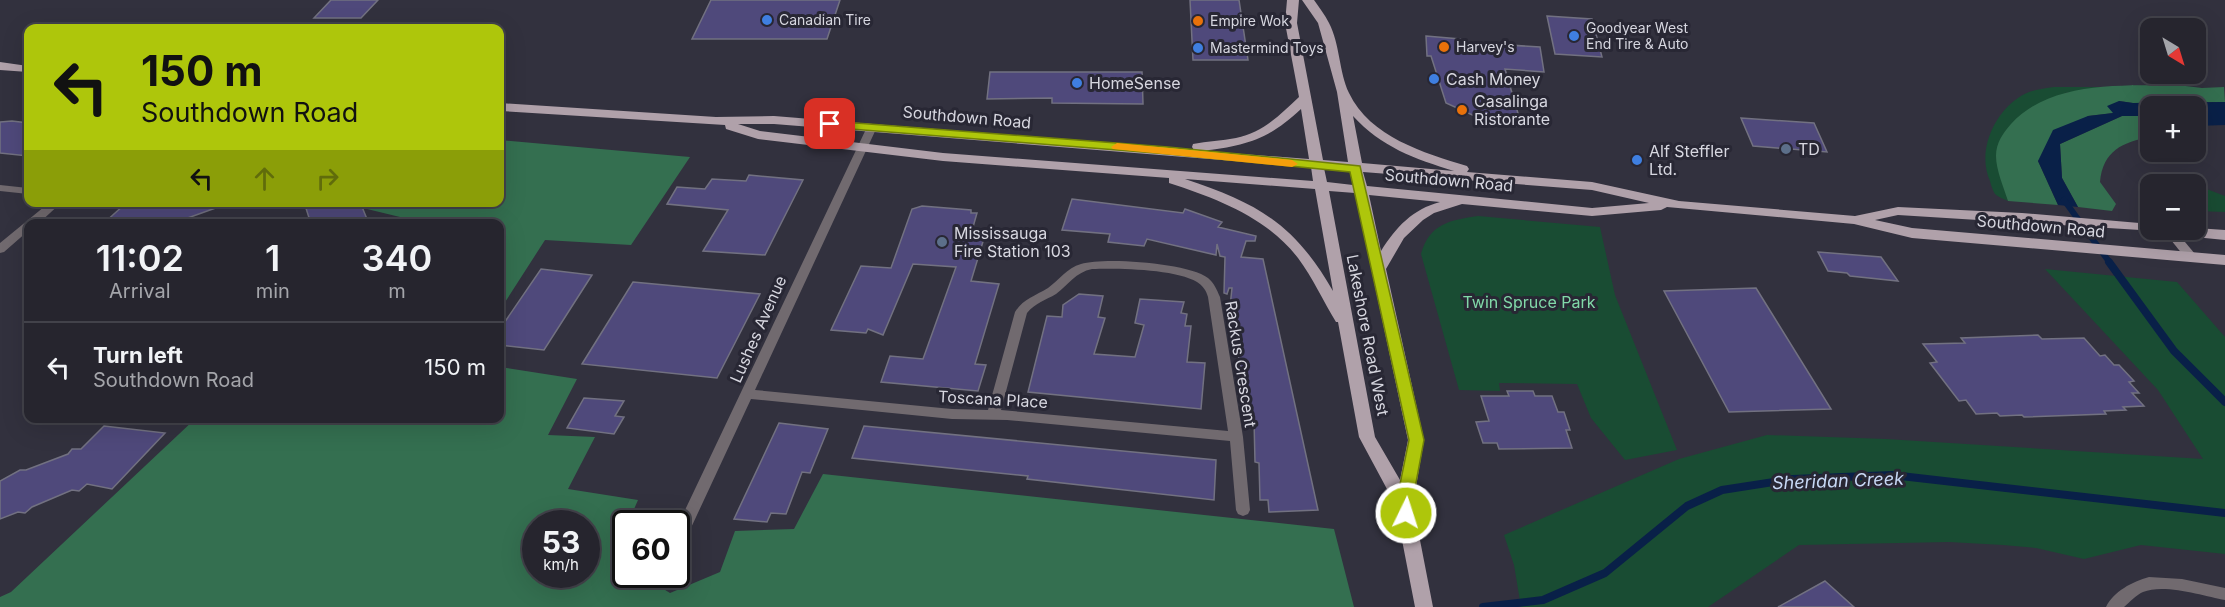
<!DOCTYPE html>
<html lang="en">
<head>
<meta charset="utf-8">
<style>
	:root { --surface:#26252e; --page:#2e2d36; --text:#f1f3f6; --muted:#a4a5aa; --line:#42424a }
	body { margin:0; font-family:Inter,sans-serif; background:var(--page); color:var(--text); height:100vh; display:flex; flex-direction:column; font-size:22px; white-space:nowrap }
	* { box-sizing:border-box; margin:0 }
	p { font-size:20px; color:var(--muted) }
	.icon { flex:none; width:33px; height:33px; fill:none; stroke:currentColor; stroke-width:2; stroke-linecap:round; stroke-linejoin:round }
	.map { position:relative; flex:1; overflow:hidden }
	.details { position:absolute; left:24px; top:219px; width:480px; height:204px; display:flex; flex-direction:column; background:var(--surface); border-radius:12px; box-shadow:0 6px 24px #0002,0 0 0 2px var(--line) }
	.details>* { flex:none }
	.guide { position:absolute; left:24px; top:24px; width:480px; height:183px; border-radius:12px; box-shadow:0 6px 24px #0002,0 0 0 2px var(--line); background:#aec60b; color:#111; overflow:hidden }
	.needle { width:39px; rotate:142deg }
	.fabs { position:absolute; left:2140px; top:18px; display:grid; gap:12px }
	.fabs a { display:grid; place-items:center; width:66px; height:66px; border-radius:12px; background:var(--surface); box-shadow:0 6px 24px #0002,0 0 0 2px var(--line); font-size:30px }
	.speed { position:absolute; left:522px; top:510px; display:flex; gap:12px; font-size:30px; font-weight:700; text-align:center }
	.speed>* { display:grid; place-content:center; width:78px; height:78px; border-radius:50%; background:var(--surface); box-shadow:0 6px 24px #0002,0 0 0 2px var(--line); line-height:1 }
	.speed small { font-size:15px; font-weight:400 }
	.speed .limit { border:3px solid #111; border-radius:9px; background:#fff; color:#111 }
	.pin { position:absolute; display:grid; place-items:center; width:51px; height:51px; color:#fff; margin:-26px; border-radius:12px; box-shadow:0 3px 9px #0006 }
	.me { position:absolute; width:66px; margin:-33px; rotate:4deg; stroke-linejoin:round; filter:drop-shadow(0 0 4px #0008) }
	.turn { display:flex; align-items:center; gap:21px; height:126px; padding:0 18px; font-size:27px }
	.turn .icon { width:78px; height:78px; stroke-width:2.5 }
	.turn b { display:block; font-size:42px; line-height:51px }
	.lanes { display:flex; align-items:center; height:57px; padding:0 18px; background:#0003; justify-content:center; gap:30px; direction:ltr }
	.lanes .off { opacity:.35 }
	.eta { display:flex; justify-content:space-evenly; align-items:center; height:102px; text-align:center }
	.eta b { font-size:36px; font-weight:600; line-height:42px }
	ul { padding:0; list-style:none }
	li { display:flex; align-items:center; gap:18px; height:90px; padding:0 18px; border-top:2px solid var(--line) }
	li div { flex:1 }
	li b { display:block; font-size:22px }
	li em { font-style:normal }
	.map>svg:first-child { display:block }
	.green { fill:#194c33 }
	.forest { fill:#346f50; fill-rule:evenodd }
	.water { fill:#092048 }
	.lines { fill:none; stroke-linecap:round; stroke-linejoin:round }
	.stream-far1 { stroke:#092048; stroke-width:6 }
	.stream { stroke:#092048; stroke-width:8 }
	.building { fill:#4f497b; stroke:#727181; stroke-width:1.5 }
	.minor { fill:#716a6f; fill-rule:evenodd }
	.secondary { fill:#958a91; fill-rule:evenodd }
	.primary { fill:#b0a1aa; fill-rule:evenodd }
	.route { fill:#aec60b; stroke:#718107; stroke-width:1.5 }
	.slow { fill:#f59e0b }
	.shop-dot { fill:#3f7fe0; stroke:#282734; stroke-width:2 }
	.food-dot { fill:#e8710a; stroke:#282734; stroke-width:2 }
	.service-dot { fill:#5c6f8a; stroke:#282734; stroke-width:2 }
	.labels { text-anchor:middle; stroke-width:6; stroke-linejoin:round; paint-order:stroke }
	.far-poi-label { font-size:14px; fill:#d7d7e0; stroke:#282734; text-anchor:start }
	.poi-label { font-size:16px; fill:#d7d7e0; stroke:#282734; text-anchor:start }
	.street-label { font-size:16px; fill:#d7d7e0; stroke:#282734 }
	.park-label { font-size:16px; fill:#81d9a9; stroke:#282734 }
	.water-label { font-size:18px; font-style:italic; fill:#c7d8f5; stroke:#282734 }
</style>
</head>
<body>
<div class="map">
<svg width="2225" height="607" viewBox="0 0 2225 607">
	<rect width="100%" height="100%" fill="#32313e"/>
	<g class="green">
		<path d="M2054,87h54l-43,6 -69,64 12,44c-4,-2 -10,-4 -13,-7 -2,-3 -4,-9 -5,-13 -13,-29 3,-66 28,-83 10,-8 23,-9 36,-11z"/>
		<path d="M2196,185l29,11v16l-29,-1z"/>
		<path d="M1478,216l122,11 15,68 62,155 -52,10 -34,-42 -14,-34 -78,-1 1,8 -41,-1 -38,-136c8,-30 29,-34 57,-38z"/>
		<path d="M2045,269l132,13 48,55v217l-84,-9 -57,14 -48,-11 -33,-3 -54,-3 -150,3 -91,62h-187l-7,-42 -10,-30 175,-76 88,-24 119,4 317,20 -45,-69z"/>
	</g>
	<g class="forest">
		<path d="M2177,85l25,3 22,-1 1,15 -92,1 -14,-2 -5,12 -26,3 -50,45 20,44 -50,-4c-4,-13 -12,-31 -12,-45 0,-13 7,-23 15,-32 40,-44 112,-38 166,-39z"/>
		<path d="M2122,116h29v21c-29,5 -48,14 -51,45l16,22 -4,7 -34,-4 -16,-29 -2,-34z"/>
		<path d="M500,140l190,17 -59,88 -86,-5 -45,70v-86l-84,-1 -16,-6 -33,-8 16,-6 117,-1z"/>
		<path d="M500,367l77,12 -29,56 47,2 -27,52 70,11 -10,23 -2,1 -13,33 12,8 1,9 15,1 29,18 50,-21 15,-41 59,-2 29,-55 511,55 20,78h-1354v-10l11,-5 184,-173 305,-1zM536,524h50v50h-50z"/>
	</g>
	<path class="water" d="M2119,101l14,2 92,-1v23l-29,1v-20h-45v10h-29l-62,28 2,34 16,29 -20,-2 -20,-44 15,-31 35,-14 25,-3 -6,-7z"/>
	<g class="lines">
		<path class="stream-far1" d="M2064,200l46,63"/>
		<g class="stream">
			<path d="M2109,262l65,89 51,51"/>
			<path d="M1483,607l60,-7 62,-27 82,-67 35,-16 71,-11 99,-4 333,38"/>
		</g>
	</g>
	<g class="building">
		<path d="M331,0h47l-17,18h-47z"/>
		<path d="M711,0h129l-13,39h-135z"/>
		<path d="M1190,0h49l9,60h-55z"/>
		<path d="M1547,16l45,3 10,38 -47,-3z"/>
		<path d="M1426,36l34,3v3l80,5 4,25 -39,-3 17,58 -43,-9 -33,-15 -15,-47h-4z"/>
		<path d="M990,72h152l1,32 -91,-1v-5l-65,1z"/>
		<path d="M1741,118l73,5 13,29 -74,-6z"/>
		<path d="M12,121l16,2v33l-28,-3v-31z"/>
		<path d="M749,175l54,5 -38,75 -62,-4 25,-41 -61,-6 10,-17 28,2 7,-10 34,2z"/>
		<path d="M1072,199l111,14 2,-4 37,13 -4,5 38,9 -1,5h-9l-5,16 22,2 55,251 -49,2 -1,-12h-8l-1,-37 -4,-1 -1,-42h-3l-18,-92 5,-19 -8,-2 2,-19h-3l-2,6 -3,-1 1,-36 -5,-1 -3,-12 -1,11 -69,-16 -3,7 -36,-4 2,-8 -48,-4z"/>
		<path d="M159,202h64l1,3 -53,19h-68l22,-20 23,2z"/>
		<path d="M304,202h56l9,22h-58z"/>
		<path d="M922,206l49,4v3h6l-6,21 14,1 -14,46 28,3 -24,80 11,1 -8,26 -97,-9 9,-26 33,3 33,-92 -43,-3 -30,71 -15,-6 -2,4 -35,-3 30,-64 30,2 21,-59z"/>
		<path d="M1818,252l63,5 17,24 -48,-5 -3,-3 -19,-2z"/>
		<path d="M541,269l51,6 -48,75 -44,-5v-16z"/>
		<path d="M633,282l127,12 -43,84 -135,-14z"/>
		<path d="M1756,288l75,121 -102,3 -65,-121z"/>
		<path d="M1079,294l24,2 -5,21 7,1 -11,36 41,3 9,-32 -9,-2 5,-24 44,3 -3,11 6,1 -2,12h6l-4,36 18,1 -4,46 -173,-17 19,-76 15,1 1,-12z"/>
		<path d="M2038,335l4,4 42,-1 16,18 5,-1 9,10h5l15,16 -5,1 10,11h-7l12,13 -21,1 3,3 -22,1 2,3 -82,3 -2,-2 -22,1 -3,-3 -21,1 -10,-14 -7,1 -29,-38 7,-1 -14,-18 42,-1 -4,-5z"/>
		<path d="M1507,391h26l2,5h17l6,16h6l6,18h-4l6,18 -73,1 -2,-6h-14l-7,-21 13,-1 -8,-25h28z"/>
		<path d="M584,398l40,3 -9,15 9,1 -10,17 -47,-6z"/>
		<path d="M779,423l49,6 -18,44 -8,-1 -16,42 -15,-1 -4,9 -33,-3z"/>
		<path d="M104,426l61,7 -53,56 -25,-5 -8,7 -7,-1 -40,17 -7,6 -7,-1 -18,7v-38l20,-11h6l42,-16 4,-5h9z"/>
		<path d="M864,426l352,34 -2,40 -187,-21 1,-3 -176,-18z"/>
		<path d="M1825,581l29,26h-76z"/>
	</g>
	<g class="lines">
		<g class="minor">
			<path d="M872,124l5,3 -122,263 197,19 36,1 27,-98c8,-13 20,-16 33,-24 11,-8 19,-20 33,-24 24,-7 107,-1 127,14 6,5 9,12 12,19l23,140 7,73 -2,4 -5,2 -5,-2 -2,-4 -6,-69 -223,-21 -55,-1 -201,-20 -68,146 -2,4 -5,2v-22l191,-402zM1092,269c25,-1 84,0 105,13 6,4 9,8 11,15l20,134 -227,-21 26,-97c8,-10 19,-13 29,-19 12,-9 20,-22 36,-25z"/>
			<path d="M0,185l28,3v6l-28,-3z"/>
			<path d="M50,202h12l-24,22h-10v7l-24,21 -4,1v-10z"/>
			<path d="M2149,577l33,2 43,9v12c-21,-4 -61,-17 -82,-8 -7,3 -13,10 -19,15h-18c8,-16 26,-25 43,-30z"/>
		</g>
		<path class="secondary" d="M2163,230h12l20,24 2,3 -2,3h-8z"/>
		<g class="primary">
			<path d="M1287,0h12l-2,23 26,137 25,2 -11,-70 -19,-69 -16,-23h12c5,7 11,15 15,23 11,21 10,49 20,70 21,44 75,60 118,73l2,3 -2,3 125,10 87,19 176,15 43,-9 124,6 129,11v6h6l-1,1 -258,-16 -23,5 37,8 313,27v10l-313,-27 -58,-14 -187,-17 -6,3 -69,6 -130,-12 -28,9 -11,7 -19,18 -18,31 38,171 -11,64 20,103h-18l-20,-103 -36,-67 -21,-115h-2c-13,-21 -23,-44 -38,-64 -32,-41 -80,-59 -129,-75v-5l-226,-17 -185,-22 -32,-10 -1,-4 -225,-14v-8l216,14 58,-1 420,34 -2,-3 1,-3c14,-3 29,-3 43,-6 26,-5 44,-23 63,-41l-14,-74zM1301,109l8,50 -108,-8c44,-5 67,-11 100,-42zM1353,116c28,31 62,43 101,55l-92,-8zM738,124h36l537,43 2,14 -370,-28 -183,-22zM1324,168l26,2 3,15 -26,-3zM1363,172l229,18 57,13 -57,5 -225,-22zM1185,179l130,10 18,102c-39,-68 -76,-88 -148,-112zM1329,191l26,2 53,247 -8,40 -25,-43zM1369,195l71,7c-27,7 -44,25 -59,49z"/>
			<path d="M0,62l28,4v6l-28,-2z"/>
			<path d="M2196,228l29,2v10l-61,-6 -7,-4z"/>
		</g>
	</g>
	<path class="route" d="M830,121l338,26 192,19 64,274 -12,64 2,9 -3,5 -5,2 -6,-2 -4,-14 13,-64 -59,-268 -182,-18 -342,-27 -2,-3z"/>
	<path class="slow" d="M1117,143l175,17 6,4 -6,3 -179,-18 -2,-2z"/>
	<g class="shop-dot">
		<circle cx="767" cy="20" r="6"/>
		<circle cx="1574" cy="36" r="6"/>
		<circle cx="1198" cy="48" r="6"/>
		<circle cx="1434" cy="79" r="6"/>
		<circle cx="1077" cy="83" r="6"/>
		<circle cx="1637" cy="160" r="6"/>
	</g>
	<g class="food-dot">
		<circle cx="1198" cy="21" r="6"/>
		<circle cx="1444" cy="47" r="6"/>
		<circle cx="1462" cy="110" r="6"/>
	</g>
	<g class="service-dot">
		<circle cx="1786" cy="149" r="6"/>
		<circle cx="942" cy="242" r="6"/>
	</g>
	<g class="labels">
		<g class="far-poi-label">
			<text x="779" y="25">Canadian Tire</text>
			<text x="1210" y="26">Empire Wok</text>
			<text x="1586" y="33">Goodyear West<tspan x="1586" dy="16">End Tire &amp; Auto</tspan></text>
			<text x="1456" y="52">Harvey's</text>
			<text x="1210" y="53">Mastermind Toys</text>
		</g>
		<g class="poi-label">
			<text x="1446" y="85">Cash Money</text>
			<text x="1089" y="89">HomeSense</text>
			<text x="1474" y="107">Casalinga<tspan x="1474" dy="18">Ristorante</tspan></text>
			<text x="1798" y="155">TD</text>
			<text x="1649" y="157">Alf Steffler<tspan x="1649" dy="18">Ltd.</tspan></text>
			<text x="954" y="239">Mississauga<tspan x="954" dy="18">Fire Station 103</tspan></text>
		</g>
		<g class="street-label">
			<text transform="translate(967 117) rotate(5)" y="6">Southdown Road</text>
			<text transform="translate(1449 180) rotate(5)" y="6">Southdown Road</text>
			<text transform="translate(2041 226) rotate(5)" y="6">Southdown Road</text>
			<text transform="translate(758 329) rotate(-66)" y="6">Lushes Avenue</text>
			<text transform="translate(1368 335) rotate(79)" y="6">Lakeshore Road West</text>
			<text transform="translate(1241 364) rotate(81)" y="6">Rackus Crescent</text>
			<text transform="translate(993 399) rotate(3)" y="6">Toscana Place</text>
		</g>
		<g class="park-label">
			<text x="1529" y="308">Twin Spruce Park</text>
		</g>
		<g class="water-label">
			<text transform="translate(1838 481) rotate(-2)" y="6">Sheridan Creek</text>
		</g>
	</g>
</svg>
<div class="fabs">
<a><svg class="needle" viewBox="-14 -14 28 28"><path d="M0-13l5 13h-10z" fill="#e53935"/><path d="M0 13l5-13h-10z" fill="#a4a5aa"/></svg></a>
<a>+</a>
<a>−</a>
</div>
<div class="speed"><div>53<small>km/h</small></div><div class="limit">60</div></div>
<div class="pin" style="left:830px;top:124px;background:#d93025"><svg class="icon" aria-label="arrive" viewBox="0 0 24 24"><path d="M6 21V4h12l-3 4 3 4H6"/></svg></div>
<svg class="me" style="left:1406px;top:513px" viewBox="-20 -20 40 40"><circle r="17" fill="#aec60b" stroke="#fff" stroke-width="3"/><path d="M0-11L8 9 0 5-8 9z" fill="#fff"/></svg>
<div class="guide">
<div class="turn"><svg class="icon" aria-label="left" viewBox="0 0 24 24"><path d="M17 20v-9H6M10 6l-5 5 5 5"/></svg><div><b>150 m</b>Southdown Road</div></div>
<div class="lanes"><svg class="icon" aria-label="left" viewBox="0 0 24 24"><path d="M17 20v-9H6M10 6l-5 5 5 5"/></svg><svg class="icon off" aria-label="ahead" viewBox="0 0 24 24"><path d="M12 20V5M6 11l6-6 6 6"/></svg><svg class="icon off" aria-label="right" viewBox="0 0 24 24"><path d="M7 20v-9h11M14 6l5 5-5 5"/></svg></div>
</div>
<section class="details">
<div class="eta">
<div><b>11:02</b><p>Arrival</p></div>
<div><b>1</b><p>min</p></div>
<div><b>340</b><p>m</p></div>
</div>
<ul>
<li><svg class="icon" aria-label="left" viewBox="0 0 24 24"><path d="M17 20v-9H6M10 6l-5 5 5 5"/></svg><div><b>Turn left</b><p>Southdown Road</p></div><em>150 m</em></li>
</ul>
</section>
</div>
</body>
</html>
